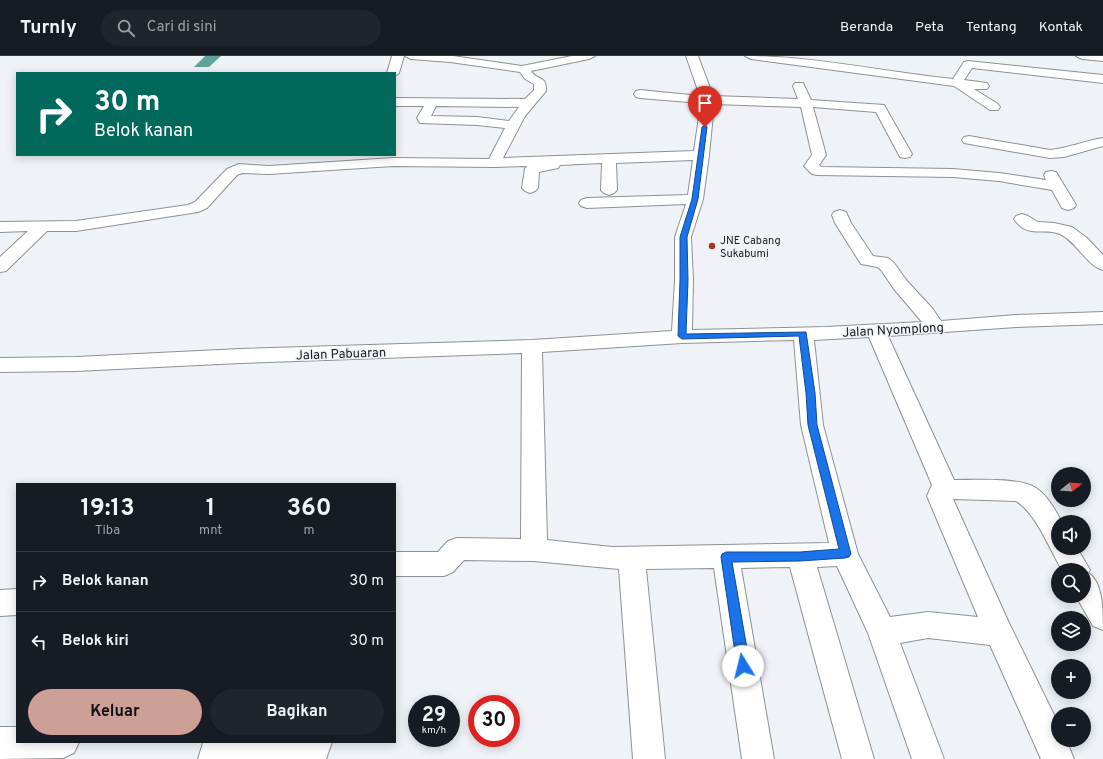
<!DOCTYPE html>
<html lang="id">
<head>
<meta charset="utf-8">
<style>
	:root { --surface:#171b24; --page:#20242c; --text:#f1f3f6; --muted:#9ea1a6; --line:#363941; --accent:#cd9f96 }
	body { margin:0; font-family:Overpass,sans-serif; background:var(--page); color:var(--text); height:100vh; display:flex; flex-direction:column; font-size:15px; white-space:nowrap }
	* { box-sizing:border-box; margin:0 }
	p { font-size:13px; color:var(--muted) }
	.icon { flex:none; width:22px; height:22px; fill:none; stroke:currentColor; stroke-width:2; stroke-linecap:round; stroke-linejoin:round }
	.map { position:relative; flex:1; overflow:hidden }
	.drawer { position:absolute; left:16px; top:427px; width:380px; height:260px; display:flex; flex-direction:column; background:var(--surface); border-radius:0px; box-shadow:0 2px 10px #0003 }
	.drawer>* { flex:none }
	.top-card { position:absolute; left:16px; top:16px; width:380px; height:84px; border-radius:0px; box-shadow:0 2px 10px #0003; background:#00695c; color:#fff; overflow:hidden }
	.needle { width:26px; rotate:73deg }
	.fabs { position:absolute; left:1051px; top:411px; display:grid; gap:8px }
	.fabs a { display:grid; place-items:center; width:40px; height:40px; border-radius:50%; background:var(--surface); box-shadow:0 2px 10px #0003; font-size:20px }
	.speed { position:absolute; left:408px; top:639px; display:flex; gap:8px; font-size:20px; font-weight:700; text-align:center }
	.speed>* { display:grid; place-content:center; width:52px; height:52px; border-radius:50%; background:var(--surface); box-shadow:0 2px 10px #0003; line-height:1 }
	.speed small { font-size:10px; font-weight:400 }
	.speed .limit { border:6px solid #d22; background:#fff; color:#111 }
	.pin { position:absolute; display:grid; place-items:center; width:34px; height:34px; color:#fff; margin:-41px -17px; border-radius:50% 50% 50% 0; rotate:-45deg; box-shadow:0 0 4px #0007 }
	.pin .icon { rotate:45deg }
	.me { position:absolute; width:44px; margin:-22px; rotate:351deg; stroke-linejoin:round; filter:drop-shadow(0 0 3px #0008) }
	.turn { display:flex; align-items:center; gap:14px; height:84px; padding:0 12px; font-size:18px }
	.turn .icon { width:52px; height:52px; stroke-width:2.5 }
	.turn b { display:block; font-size:28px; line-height:34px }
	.eta { display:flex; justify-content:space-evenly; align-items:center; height:68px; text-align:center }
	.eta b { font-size:24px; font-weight:700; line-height:28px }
	.button { display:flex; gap:8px; margin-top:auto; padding:8px 12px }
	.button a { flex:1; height:46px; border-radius:24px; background:var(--accent); color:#111; font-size:16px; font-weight:700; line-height:46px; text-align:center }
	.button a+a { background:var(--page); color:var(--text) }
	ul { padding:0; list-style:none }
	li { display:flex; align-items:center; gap:12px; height:60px; padding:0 12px; border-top:1px solid var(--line) }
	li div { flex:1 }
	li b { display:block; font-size:15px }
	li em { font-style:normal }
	header { display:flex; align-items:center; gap:24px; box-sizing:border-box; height:56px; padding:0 20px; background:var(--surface); border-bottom:1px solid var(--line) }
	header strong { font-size:19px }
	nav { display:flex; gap:22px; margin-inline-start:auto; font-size:14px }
	.search { width:280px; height:36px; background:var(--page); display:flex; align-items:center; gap:10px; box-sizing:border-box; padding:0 14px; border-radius:22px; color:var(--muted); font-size:15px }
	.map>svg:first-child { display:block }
	.water { fill:#60a39b }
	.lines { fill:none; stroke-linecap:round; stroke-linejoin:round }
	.minor-casing { stroke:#8d9194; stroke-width:2 }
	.minor { fill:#fff; fill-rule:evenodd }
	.route { fill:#1a73e8; stroke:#114b97 }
	.poi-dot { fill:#a23921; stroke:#eff3f7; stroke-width:1.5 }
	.labels { text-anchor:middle; stroke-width:3; stroke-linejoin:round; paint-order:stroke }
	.far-poi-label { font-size:11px; fill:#1c1d1f; stroke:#eff3f7; text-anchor:start }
	.street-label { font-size:13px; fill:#1c1d1f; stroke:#eff3f7 }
</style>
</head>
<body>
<header>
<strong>Turnly</strong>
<div class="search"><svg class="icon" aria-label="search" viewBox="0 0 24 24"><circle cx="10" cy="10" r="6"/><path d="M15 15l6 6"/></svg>Cari di sini</div>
<nav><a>Beranda</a><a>Peta</a><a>Tentang</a><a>Kontak</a></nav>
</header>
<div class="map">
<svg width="1103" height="703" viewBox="0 0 1103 703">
	<rect width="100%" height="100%" fill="#eff3f7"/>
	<path class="water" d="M205,0h16l-12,11h-15z"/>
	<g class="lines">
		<g class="minor-casing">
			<g id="minor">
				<path d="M392,0h12l-5,17 -4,3v-3h-8z"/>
				<path d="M405,0h48l69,10 50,-10h23l-6,3 -58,12c6,10 16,4 15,20l-21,25 -22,42 191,-7 7,-48 -61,-5 -4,-1 -2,-3 2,-3 4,-1 60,6 -14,-40h12l15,40 85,3 -5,-13 2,-3h8l8,17 73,5 28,49 -2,3 -5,1 -5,-1 -24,-45 -63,-5 13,48 -7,10 2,2 132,2 46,4 47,7 -2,-5 2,-3 5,-1 5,1 20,33 -2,3 -6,2 -6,-2 -10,-18 -53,-9 -46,-4 -136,-2 -5,-1 -8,-8 8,-11 -11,-48 -87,-3 -5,51 -6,44 -12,38 2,43 -1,50 134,-3 96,-5 -28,-33 -13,-19 -4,-3 -16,-3 -26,-41 -3,-8 2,-3 6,-2 6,2 5,11 22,33 15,2 6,5 13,18 25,27 9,13 75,-6 87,-3v12l-87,3 -128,9 66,144c22,0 65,-3 82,8 12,8 19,22 26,34h-4v26h19l13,22 -2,3c15,8 15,39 15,57l-10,-4 -17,-30h8v-26h-22c-12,-20 -26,-57 -46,-69l-63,-2 56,124 49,100v17h8l8,19h-33l-51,-114 -62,-7 -28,5 44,116h-32l-44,-126 -31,-67 -20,1 57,192h-32l-52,-192 -49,1 33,191h-32l-28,-191 -68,1 19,190h-32l-14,-190 -85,-8 -70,-1 -11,12 -9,4h-49v-24h43l10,-11 9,-3 64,1 1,-186 -282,10 -164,8 -76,1v-14l76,-1 164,-8 292,-9 140,-9 3,-51v-43l11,-33 -99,4 -6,-2 -2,-3 2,-3 6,-2 101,-3 5,-35 -77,3 1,27 -3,3 -5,2 -5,-2 -3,-3 1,-27 -42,2 -2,3 -19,4 -1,16 -3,3 -5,2 -5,-2 -3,-3 3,-19 2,-3 -33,1 -101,-1 -124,8 -27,-1 -5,2 -30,33 -9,4 -122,19h-29l-41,40 -6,1v-15l28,-26 -28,1v-10l76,-1 112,-16 7,-3 32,-33 12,-5 30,2 124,-8 96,1 16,-31 -28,-3 -57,-2 -3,-5 7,-12h-29v-8l130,1 9,-9v-6l-9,-5 -5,-7 -70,-10 -39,-3zM436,50l83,1 -10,14 -32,-4 -46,-1zM869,281l63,148 -5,11 51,121 -50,-5 -38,5 -32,-63 -35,-129 -9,-85zM794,284l7,85 28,118 -217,4 -65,-7 -5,-188 140,-9z"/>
				<path d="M745,0c70,0 139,16 208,23l11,-17 4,-1 135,14v8l-131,-15 -8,12 23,3 2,3 -2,3h-13l24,15 2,3 -2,3h-8l-36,-24 -203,-27z"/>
				<path d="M1076,0h27v5l-21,-2z"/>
				<path d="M969,80l81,14c18,-2 35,-9 53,-12v8l-39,11 -14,1 -86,-15 -2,-3 2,-3z"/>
				<path d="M1022,158l6,2 10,6 16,1 18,4 15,11 16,17v15c-16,-4 -26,-28 -43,-36 -16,-7 -32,5 -46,-15l2,-3z"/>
				<path d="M17,533v26l-17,1v-26z"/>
				<path d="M0,671h17v15h62l-5,11 -11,5 -63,1z"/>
				<path d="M207,686h125l-6,17h-128l5,-16z"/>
			</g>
		</g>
		<use href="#minor" class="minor"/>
	</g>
	<path class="route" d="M705,69l2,2 -9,72 -11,38 1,43 -2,54 120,-2 9,61 2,32 34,129 -2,3 -4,1 -45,3 -68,1 18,104 -2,4 -5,2 -4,-2 -2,-4 -16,-109 1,-3 4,-2h74l39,-3 -31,-124 -2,-32 -7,-57 -117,3 -4,-3 2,-56v-43l12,-38 10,-72z"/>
	<circle class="poi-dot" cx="712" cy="190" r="4"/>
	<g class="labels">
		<g class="far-poi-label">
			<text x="720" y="188">JNE Cabang<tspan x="720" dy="13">Sukabumi</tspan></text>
		</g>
		<g class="street-label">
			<text transform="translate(893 273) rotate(-3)" y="5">Jalan Nyomplong</text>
			<text transform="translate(341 297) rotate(-2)" y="5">Jalan Pabuaran</text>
		</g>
	</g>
</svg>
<div class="fabs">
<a><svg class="needle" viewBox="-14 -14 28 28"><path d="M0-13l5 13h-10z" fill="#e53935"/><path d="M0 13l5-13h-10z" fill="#9ea1a6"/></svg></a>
<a><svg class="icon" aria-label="sound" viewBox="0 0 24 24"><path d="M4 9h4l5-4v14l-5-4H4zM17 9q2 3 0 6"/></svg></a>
<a><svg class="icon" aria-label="search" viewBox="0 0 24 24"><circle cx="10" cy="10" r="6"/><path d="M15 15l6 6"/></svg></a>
<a><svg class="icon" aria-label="layers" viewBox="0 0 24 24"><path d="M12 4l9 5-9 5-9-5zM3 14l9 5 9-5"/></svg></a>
<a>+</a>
<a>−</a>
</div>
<div class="speed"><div>29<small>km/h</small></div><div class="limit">30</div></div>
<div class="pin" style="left:705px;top:71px;background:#d93025"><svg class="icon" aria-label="arrive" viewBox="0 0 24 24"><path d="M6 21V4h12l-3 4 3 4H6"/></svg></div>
<svg class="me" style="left:743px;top:610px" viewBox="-20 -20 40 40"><circle r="19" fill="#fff"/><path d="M0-13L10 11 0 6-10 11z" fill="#1a73e8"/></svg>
<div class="top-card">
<div class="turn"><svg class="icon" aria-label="right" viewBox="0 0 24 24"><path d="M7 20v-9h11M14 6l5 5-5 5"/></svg><div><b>30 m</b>Belok kanan</div></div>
</div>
<section class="drawer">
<div class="eta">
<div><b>19:13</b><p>Tiba</p></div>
<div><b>1</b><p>mnt</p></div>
<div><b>360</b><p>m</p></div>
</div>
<ul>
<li><svg class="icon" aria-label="right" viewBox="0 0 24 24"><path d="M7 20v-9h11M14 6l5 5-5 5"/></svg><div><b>Belok kanan</b></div><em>30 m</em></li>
<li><svg class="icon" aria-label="left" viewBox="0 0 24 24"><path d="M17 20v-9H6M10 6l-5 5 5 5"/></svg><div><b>Belok kiri</b></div><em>30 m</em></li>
</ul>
<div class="button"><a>Keluar</a><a>Bagikan</a></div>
</section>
</div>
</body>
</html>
